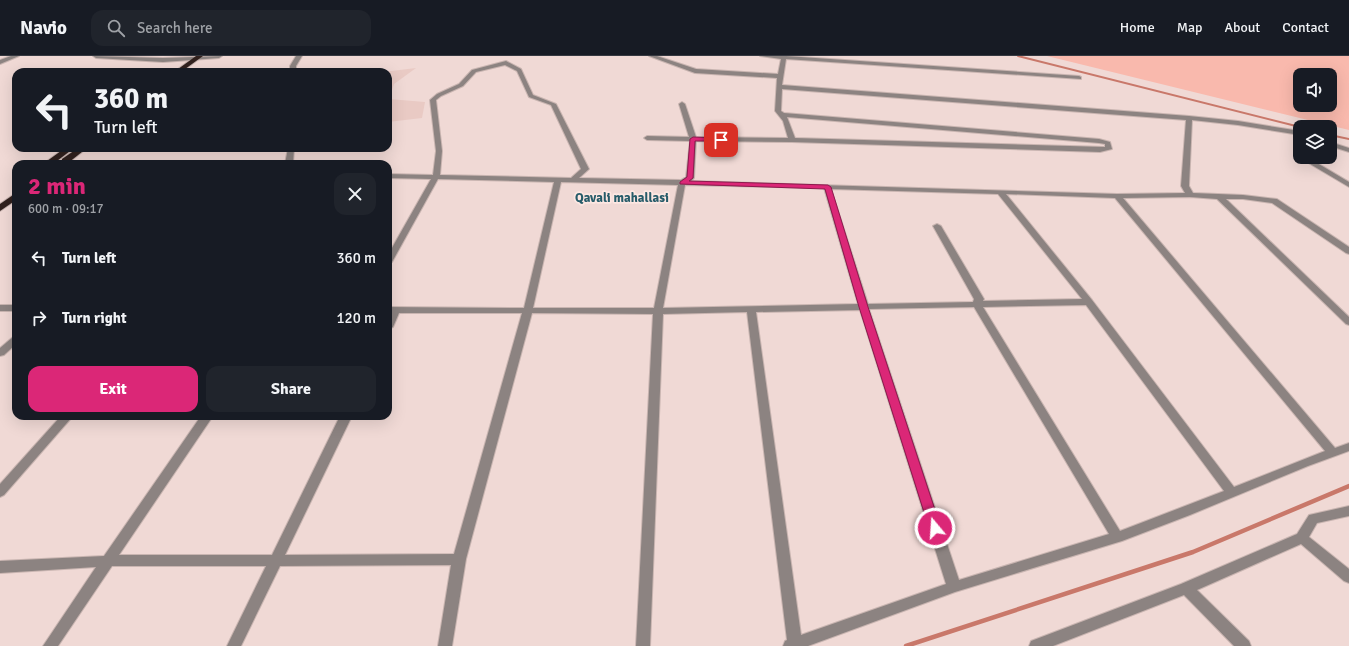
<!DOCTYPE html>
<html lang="en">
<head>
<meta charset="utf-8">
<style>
	:root { --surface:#171b24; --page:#20242c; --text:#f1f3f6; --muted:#9ea1a6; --line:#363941; --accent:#db2777 }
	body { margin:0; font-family:Signika,sans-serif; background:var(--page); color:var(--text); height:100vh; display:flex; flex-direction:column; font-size:15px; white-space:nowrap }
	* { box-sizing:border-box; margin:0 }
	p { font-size:13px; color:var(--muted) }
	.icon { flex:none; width:22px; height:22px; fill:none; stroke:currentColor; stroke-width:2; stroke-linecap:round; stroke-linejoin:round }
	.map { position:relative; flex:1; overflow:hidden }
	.panel { position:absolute; left:12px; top:104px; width:380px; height:260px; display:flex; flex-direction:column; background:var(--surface); border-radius:12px; box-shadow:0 4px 16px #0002 }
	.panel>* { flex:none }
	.hud { position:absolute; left:12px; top:12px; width:380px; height:84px; border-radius:12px; box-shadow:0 4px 16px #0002; background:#171b24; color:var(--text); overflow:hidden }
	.tools { position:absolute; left:1293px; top:12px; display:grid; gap:8px }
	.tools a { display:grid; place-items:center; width:44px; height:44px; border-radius:8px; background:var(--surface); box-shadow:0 4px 16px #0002; font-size:20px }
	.pin { position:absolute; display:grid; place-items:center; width:34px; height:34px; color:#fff; margin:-17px; border-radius:8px; box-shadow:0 2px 6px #0006 }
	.me { position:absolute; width:44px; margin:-22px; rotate:342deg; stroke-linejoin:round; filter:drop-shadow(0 0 3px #0008) }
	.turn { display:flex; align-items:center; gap:14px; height:84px; padding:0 16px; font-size:18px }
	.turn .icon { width:52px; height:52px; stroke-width:2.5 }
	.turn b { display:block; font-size:28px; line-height:34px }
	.round { display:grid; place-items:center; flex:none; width:42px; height:42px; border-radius:12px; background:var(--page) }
	.head { display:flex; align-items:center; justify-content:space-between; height:68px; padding:0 16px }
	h1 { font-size:24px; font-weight:700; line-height:30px; color:var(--accent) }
	.action { display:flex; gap:8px; margin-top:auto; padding:8px 16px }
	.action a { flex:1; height:46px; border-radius:12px; background:var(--accent); color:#fff; font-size:16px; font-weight:700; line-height:46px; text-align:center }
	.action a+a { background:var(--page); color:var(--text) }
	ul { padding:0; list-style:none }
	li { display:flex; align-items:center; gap:12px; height:60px; padding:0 16px }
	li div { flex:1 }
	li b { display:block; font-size:15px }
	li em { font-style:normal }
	header { display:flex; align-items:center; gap:24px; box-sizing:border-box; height:56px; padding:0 20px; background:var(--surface); border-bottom:1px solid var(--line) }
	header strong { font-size:19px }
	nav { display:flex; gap:22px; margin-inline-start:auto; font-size:14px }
	.search { width:280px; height:36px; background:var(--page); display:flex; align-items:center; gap:10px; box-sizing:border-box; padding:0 14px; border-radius:12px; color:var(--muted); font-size:15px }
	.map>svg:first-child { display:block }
	.built { fill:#e9cac4 }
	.green { fill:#f9b9ad; fill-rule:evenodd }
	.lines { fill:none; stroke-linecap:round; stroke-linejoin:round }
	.stream-far1 { stroke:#c9786a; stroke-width:2 }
	.stream { stroke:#c9786a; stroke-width:4.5 }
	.minor-casing { stroke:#c9b5b1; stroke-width:2 }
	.highway-casing { stroke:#c9b5b1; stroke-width:2 }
	.minor { fill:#8c8381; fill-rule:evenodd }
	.highway { fill:#31211e; fill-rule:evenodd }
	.route { fill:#db2777; stroke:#8e194d }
	.labels { text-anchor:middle; stroke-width:3.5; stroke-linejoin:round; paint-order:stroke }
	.far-neighbourhood-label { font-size:13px; font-weight:bold; fill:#265b69; stroke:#fde7e2 }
</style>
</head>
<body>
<header>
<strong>Navio</strong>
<div class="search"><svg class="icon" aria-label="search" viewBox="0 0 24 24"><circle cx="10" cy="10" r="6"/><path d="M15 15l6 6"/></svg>Search here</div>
<nav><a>Home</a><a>Map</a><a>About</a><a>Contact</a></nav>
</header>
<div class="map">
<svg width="1349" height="590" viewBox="0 0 1349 590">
	<rect width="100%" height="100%" fill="#f0d9d5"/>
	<path class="built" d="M416,12l-22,16 -5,15 36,3 -3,16 -34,4v-50h-5z"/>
	<path class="green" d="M1047,0h302v74zM1300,19h30v30h-30z"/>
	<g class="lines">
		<g class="stream-far1">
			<path d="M1018,0l282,71"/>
			<path d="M1330,79l19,4"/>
		</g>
		<path class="stream" d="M906,590l287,-94 156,-66"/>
		<g class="minor-casing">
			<g id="minor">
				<path d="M11,0h8l-19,8v-4z"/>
				<path d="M93,0l70,2 59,-2 -3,2 -56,4 -67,-4z"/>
				<path d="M296,0h6l-6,10v6h-6v-6z"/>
				<path d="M649,0h8l39,13 82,5 3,-15 -21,-3h26l293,20 2,1v2l-295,-20 -4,26 407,31 49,5 62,10v4l-62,-10 -46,-5 -3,66 4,7 50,2 34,4 72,48v7l-3,-1 -74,-50 -29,-4h-17l123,118v8l-3,-1 -129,-125 -27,-2 -67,1 212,250 14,-5v8l-41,15 -118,49 -68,26 -167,51 -147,54h-25l2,-5 2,-1 -40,-328 -84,2 -13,332h-14l17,-332 -121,-1 -66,246 -14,87h-14l13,-81 -171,1 -39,80h-14l39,-80h-154l-54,80h-15l53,-79 -96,6v-12l104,-5 97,-140h12l-94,139h153l68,-139h12l-67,139 169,-1 68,-241h-123l-6,14 -5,3v-13l2,-4h-2v-6l136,1 30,-126 -116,-3 -46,83 -4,3v-10l43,-76 -43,-1v-4l45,1 3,-24 -6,-51 7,-6 22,-10 13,-14 34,-9 15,8 12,26 23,9 33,65 -10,9 102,2 5,-3 4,-36 -43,-1 -3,-2 3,-2 42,1 -10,-33 3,-2 3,2 11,33 92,1 -5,-17 -8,-10 2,-33 -82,-5zM505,9l12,6 12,26 22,8 30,64 -10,9 -131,-3 2,-24 -6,-51 5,-4 22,-10 13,-14zM782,33l404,31 -5,66 4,7 -68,1 -426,-13 3,-3 2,-37 96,1 308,10 12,-3 -2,-7 -11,-3 -315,-26 -3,-2zM787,61l312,26 6,1v3l-310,-9zM561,126l117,3 -24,123h-121zM685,129l139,3 34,116 -195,4zM831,133l167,5 84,105 -99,2 1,-2 -43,-73 -4,-2 -4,2 41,73 -1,3 -105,2zM1006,138l109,4 210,253 -91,36 -142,-187zM1086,249l138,186 -104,40 -137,-224zM974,251l135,227 -150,46 -90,-271zM860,254l86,274 -145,51 -45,-323z"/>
				<path d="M1330,86l19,6v4l-19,-6z"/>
				<path d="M288,92h6l-1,16h-8z"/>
				<path d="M1300,99v2h7l42,25v5l-49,-29z"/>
				<rect x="0" y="249" width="16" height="6"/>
				<path d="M16,280v8l-12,11 -4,1v-8l13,-11z"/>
				<path d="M61,360h12l-69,79 -4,2v-13z"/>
				<path d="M1349,450v10l-32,7 -8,14 40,32v14l-5,-2 -43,-37 -104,46 52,51 2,5h-17l-50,-51 -131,51h-24l2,-5 150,-57 116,-50 12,-19z"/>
			</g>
		</g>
		<g class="highway-casing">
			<g id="highway">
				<path d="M196,0h7l-22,16h-7z"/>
				<path d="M65,92h9l-21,16h-10z"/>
				<path d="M78,92h9l-19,15h-6v-4z"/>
				<path d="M16,137v7l-16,11v-7z"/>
			</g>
		</g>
		<use href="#minor" class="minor"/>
		<use href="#highway" class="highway"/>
	</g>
	<path class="route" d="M693,81l28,1 3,2 -3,1h-26l-2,37 -4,3 139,4 3,2 37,120 73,221 -2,3h-8l-2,-3 -70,-221 -34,-118 -145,-5v-2l7,-5 3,-38z"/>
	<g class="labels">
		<g class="far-neighbourhood-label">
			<text x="622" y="146">Qavali mahallasi</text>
		</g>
	</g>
</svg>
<div class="tools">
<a><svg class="icon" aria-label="sound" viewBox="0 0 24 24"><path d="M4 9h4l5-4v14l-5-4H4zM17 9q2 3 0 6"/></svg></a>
<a><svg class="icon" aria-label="layers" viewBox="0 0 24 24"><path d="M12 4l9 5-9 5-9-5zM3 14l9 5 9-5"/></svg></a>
</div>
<div class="pin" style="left:721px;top:84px;background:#d93025"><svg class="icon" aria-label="arrive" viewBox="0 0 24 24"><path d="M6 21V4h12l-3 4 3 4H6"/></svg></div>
<svg class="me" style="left:935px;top:472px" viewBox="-20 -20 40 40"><circle r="17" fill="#db2777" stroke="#fff" stroke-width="3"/><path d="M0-11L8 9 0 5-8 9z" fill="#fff"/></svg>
<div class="hud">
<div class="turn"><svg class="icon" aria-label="left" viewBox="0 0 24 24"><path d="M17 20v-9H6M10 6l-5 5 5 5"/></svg><div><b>360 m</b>Turn left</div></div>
</div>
<section class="panel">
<div class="head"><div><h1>2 min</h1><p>600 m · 09:17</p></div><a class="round"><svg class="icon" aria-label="close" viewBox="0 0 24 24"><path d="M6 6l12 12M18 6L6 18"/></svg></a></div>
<ul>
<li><svg class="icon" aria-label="left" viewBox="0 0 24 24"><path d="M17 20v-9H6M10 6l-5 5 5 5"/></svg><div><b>Turn left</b></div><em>360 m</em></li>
<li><svg class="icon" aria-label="right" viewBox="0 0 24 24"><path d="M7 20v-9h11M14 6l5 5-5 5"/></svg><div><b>Turn right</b></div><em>120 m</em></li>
</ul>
<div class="action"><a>Exit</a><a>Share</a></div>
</section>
</div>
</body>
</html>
